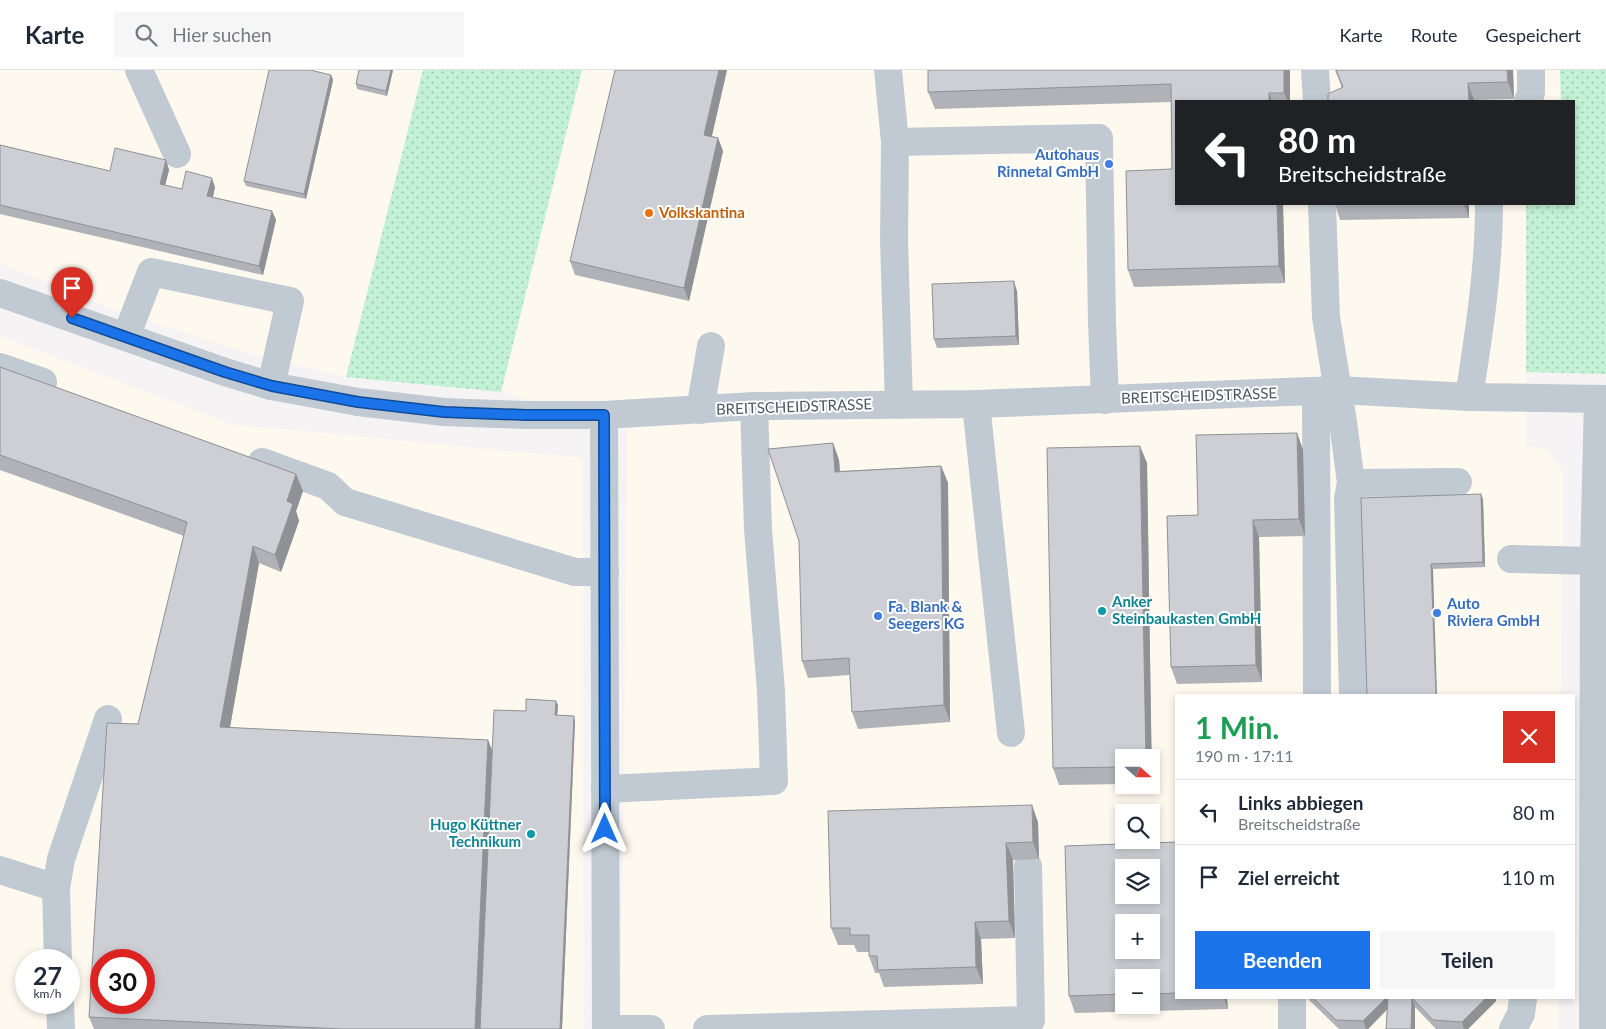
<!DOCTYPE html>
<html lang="de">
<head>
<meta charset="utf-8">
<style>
	:root { --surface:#fff; --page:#f6f6f7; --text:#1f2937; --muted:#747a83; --line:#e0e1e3; --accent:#1a73e8 }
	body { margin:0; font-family:Lato,sans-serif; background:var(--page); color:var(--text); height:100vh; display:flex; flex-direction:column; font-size:19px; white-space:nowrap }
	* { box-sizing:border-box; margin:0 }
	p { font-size:16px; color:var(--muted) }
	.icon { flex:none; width:28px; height:28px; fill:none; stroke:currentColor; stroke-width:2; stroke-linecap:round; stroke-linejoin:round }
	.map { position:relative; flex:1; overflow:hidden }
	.sheet { position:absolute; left:1175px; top:624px; width:400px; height:305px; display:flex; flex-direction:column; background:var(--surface); border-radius:0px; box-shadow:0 2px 8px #0003 }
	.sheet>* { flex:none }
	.guide { position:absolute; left:1175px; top:30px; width:400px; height:105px; border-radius:0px; box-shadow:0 2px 8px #0003; background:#202124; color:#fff; overflow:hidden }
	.needle { width:32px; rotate:111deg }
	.controls { position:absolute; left:1115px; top:679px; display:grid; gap:10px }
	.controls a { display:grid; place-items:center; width:45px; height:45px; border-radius:0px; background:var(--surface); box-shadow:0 2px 8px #0003; font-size:25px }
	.speed { position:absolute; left:15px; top:879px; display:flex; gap:10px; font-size:25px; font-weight:700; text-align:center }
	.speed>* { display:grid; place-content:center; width:65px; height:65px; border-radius:50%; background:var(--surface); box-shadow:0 2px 8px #0003; line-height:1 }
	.speed small { font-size:12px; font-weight:400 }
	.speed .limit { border:8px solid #d22; background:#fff; color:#111 }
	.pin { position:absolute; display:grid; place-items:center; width:42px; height:42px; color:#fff; margin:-51px -21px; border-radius:50% 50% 50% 0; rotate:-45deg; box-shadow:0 0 5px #0007 }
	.pin .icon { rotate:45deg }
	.me { position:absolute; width:55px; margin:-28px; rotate:0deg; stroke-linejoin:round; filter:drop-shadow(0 0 4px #0008) }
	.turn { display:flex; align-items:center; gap:18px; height:105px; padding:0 20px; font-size:22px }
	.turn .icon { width:65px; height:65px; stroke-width:2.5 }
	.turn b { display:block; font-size:35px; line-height:42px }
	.round { display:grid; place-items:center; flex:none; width:52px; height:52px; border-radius:0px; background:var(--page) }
	.summary { display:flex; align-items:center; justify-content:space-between; height:85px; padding:0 20px }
	h1 { font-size:30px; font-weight:700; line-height:38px; color:#1e9e55 }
	.action { display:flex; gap:10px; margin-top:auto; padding:10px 20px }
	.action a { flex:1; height:58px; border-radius:0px; background:var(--accent); color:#fff; font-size:20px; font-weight:700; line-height:58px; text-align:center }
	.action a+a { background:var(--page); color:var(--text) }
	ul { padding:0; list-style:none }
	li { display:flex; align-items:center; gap:15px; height:65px; padding:0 20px; border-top:1px solid var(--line) }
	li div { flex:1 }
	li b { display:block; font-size:19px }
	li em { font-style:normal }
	header { display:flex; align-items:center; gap:30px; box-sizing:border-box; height:70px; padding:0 25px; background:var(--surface); border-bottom:1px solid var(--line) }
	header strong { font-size:24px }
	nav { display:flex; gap:28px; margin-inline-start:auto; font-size:18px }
	.search { width:350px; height:45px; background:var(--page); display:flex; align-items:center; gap:12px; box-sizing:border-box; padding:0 18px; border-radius:0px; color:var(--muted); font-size:19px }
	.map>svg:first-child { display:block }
	.commercial { fill:#fdf9ef; fill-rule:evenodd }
	.grass { fill:url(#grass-dots) }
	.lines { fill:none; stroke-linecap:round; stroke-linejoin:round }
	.minor { stroke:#c1cad2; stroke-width:28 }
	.wall { fill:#b0b2b7; fill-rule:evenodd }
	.shaded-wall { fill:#909195 }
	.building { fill:#cdcfd5; stroke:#909195; fill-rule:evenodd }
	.route-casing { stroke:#114b97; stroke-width:12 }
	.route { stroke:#1a73e8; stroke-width:9 }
	.shop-dot { fill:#3f7fe0; stroke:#fff; stroke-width:2 }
	.food-dot { fill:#e8710a; stroke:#fff; stroke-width:2 }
	.culture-dot { fill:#0f9aa8; stroke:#fff; stroke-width:2 }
	.labels { text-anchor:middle; stroke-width:4; stroke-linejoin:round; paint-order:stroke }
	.shop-label { font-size:15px; font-weight:bold; fill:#366cbe; stroke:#fff; text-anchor:start }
	.food-label { font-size:15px; font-weight:bold; fill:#c56008; stroke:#fff; text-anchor:start }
	.street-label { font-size:15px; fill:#4a5661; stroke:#fff }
	.culture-label { font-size:15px; font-weight:bold; fill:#0d838f; stroke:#fff; text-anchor:start }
</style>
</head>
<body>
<header>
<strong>Karte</strong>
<div class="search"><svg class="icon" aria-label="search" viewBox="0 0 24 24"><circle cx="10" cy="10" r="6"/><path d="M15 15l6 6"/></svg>Hier suchen</div>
<nav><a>Karte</a><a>Route</a><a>Gespeichert</a></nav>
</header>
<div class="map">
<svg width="1606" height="959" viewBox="0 0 1606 959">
	<defs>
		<pattern id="grass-dots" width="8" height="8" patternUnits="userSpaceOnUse" patternTransform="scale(1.25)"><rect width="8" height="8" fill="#c3f1d5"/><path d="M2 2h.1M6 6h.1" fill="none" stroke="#a0c6b0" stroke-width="1.8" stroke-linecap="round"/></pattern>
	</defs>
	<rect width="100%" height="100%" fill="#f5f3f3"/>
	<g class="commercial">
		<path d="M0,0h423l-77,307 -86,-20 -146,-47 -114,-47z"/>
		<path d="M582,0h978l1,31h-385v103h350v242l20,3 17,23 -2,223h-385v303h383l-1,31h-937l6,-600 -126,-37zM1124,688h27v27h-27zM1124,742h27v28h-27zM1124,798h27v27h-27zM1124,852h27v28h-27zM1124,908h27v27h-27z"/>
		<path d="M0,266l231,88 352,34 1,571h-584zM26,890h43v42h-43zM101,890h43v42h-43z"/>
	</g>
	<g class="grass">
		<path d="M423,0h159l-81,322 -155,-15z"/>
		<path d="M1560,0h46v304l-80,-2v-168h48v-103h-13z"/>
	</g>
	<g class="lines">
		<g class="minor">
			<path d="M139,0l38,84"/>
			<path d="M888,0l7,72 -1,98 5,164"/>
			<path d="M1315,0l2,31"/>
			<path d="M1528,31l3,-8v-23"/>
			<path d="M895,72l204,-4 3,185 3,77"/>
			<path d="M1322,134l4,113 17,105 8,61 107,-1"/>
			<path d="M0,223l225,79 46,14 87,16 86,10 82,3h78l150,-9 222,-2 362,-14 131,7 137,2"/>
			<path d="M126,267l25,-65 139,29 -19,85"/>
			<path d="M0,297l43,15"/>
			<path d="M1316,321l1,304"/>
			<path d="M1469,327c10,-64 20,-128 20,-193"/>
			<path d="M976,334l35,329"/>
			<path d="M700,340l11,-64"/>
			<path d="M604,345l2,614"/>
			<path d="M262,392l66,24 17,16 230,70h30"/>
			<path d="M1351,413l-3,15 5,197"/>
			<path d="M1511,489l83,2"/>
			<path d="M605,719l169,-8 -3,-90 -13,-162 -4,-123"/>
			<path d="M0,800l56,18 2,72"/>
			<path d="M56,818l5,-29 47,-140"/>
			<path d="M1292,928v31"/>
			<path d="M60,932l1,27"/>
			<path d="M606,959h45"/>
			<path d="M707,959l324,-9 -3,-154"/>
			<path d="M1513,959l8,-15 2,-16"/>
			<path d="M1593,959l1,-468 4,-162"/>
		</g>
	</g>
	<g class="wall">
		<path d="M359,0h34l-6,26 -30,-7 -1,-5z"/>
		<path d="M615,0h112l-15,66 6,2 5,13 -34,150 -114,-26 -5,-14z"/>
		<path d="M1290,0v31h-114v103h107l2,79 -151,4 -6,-17 44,-101 -1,-67 -236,7 -7,-17z"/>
		<path d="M1335,0h178l1,29 -40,1 -132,-12z"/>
		<path d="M331,5l2,5 -27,119 -60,-13 -2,-5z"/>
		<path d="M0,75l110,26 56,-11 3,10 -4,15 17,4 33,-2 -2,10 59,14 4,9 -13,55 -263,-61z"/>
		<path d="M1335,134h134v14l-129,2z"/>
		<path d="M1017,221l2,54 -82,3 -3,-9z"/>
		<path d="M0,297l296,107 7,17 -7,20 3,10 -18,51 -22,-9 -29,164 262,24 34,-40 32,-6 -1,10 18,6 -13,308h-468l-5,-12 49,-293 46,-188 -184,-66z"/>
		<path d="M1297,363l6,17 2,86 -46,1 3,145 -85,2 -6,-17 27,-152z"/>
		<path d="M833,373l6,17 1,11 101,-5 7,17 2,239 -92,7 -6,-17 -2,-37 -42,3 -6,-17z"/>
		<path d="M1147,393l5,321h-1v-26h-27v26l-65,1 -6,-17z"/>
		<path d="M1361,428l122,1 2,68 -52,2z"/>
		<path d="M1038,752l1,37 -26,1 2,78 -34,1 2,45 -99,3 -5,-14h-4l-6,-17v-4h-12l-3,-7h-16l-7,-17z"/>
		<path d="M1176,772v156h51l1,11 -153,4 -6,-17zM1124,908h27v27h-27z"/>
		<path d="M1308,928h188v3l-28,28h-32l-21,-22v22h-29l1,-19 -19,19h-29l-30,-29z"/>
	</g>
	<g class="shaded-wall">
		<path d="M391,0h2l-6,26 -1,-5z"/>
		<path d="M719,0h8l-18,78 -5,-13z"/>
		<path d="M1284,0h6v31h-2l-4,-8z"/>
		<path d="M1507,0h6l1,29 -6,-17z"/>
		<path d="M331,5l2,5 -27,119 -2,-5z"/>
		<path d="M1468,13l6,17v1h-5z"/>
		<path d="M1269,23l3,8h-3z"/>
		<path d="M718,68l5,13 -34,150 -5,-13z"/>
		<path d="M166,90l3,10 -6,24 -3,-10z"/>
		<path d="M212,108l3,9 -4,18 -4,-9z"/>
		<path d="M1277,134h6l2,79 -6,-17z"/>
		<path d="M1464,134h5v14z"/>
		<path d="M272,141l4,9 -13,55 -4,-9z"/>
		<path d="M1014,211l3,10 2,54 -3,-9z"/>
		<path d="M1297,363l6,17 2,86 -6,-17z"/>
		<path d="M833,373l6,17 2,29 -6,-17z"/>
		<path d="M1140,376l7,17 5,321 -1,-3v-23h-5z"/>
		<path d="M941,396l7,17 2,239 -6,-17z"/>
		<path d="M296,404l7,17 -7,20 3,10 -18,51 -6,-17 12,-54z"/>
		<path d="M1481,424l2,5 2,68 -2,-5z"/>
		<path d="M1253,450l6,17 3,145 -6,-17z"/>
		<path d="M253,476l6,17 -32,181 -7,-17z"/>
		<path d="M1431,494l2,5 4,126h-1z"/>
		<path d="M556,631l2,4 -1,15 -2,-5z"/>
		<path d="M574,646l1,5 -13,308h-2z"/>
		<path d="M488,670l7,17 -13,272h-7z"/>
		<path d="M1032,735l6,17 1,37 -6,-17z"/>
		<path d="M1006,773l7,17 2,78 -6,-17z"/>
		<path d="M975,852l6,17 2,45 -7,-17z"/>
		<path d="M1224,928h3l1,11z"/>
		<path d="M1386,928h2l3,7 -23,24h-2l-3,-8z"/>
		<path d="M1412,928l3,9v22h-4z"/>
		<path d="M1486,928h10v3l-28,28h-4l-2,-7z"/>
	</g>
	<g class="building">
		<path d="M269,0h41l21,5 -27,119 -60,-13z"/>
		<path d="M359,0h32l-5,21 -30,-7z"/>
		<path d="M615,0h104l-15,65 14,3 -34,150 -114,-27z"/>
		<path d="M928,0h356v23h-15v8h-93v103h101l2,62 -151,4 -2,-99 46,-2 -1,-85 -243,8z"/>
		<path d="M1336,0h171l1,12 -40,1 1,18h-141v-7l15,-7z"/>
		<path d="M0,75l110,26 5,-23 51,12 -6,24 22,5 4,-18 26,7 -5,18 65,15 -13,55 -259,-61z"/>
		<path d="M1014,211l2,55 -82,3 -2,-55z"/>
		<path d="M0,297l296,107 -9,27 6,3 -18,51 -22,-9 -33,181 268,13 -13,289h-133l-253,-12 18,-294 31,1 49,-202 -187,-67zM101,890h43v42h-43z"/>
		<path d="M1297,363l2,86 -46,1 3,145 -85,2 -4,-151 31,-1 -2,-80z"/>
		<path d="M833,373l2,29 106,-6 3,239 -92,7 -3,-54 -47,3 -3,-120 -31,-92z"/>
		<path d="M1140,376l6,312h-22v9l-71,1 -6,-320z"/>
		<path d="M1481,424l2,68 -52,2 5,131h-69l-6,-197z"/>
		<path d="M526,629l30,2 -1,14 19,1 -14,313h-80l14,-319 32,1z"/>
		<path d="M1032,735l1,37 -27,1 3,78 -34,1 1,45 -98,3 -1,-14h-8v-21h-19v-7h-19l-3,-117z"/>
		<path d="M1176,772v151l-25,1v-16h-27v16l-55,2 -4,-150zM1124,798h27v27h-27zM1124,852h27v28h-27z"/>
		<path d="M1313,928h73l-23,23 -27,-1z"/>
		<path d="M1388,928h98l-24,24 -29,-2 -21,-22 -1,31h-25z"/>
	</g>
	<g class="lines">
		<g class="route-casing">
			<path id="route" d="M72,248l153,54 47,14 86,16 86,10 82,3h78l1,414"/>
		</g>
		<use href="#route" class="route"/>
	</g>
	<g class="shop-dot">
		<circle cx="1109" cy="94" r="5"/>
		<circle cx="1437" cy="543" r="5"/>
		<circle cx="878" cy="546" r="5"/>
	</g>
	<circle class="food-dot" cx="649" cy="143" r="5"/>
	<g class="culture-dot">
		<circle cx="1102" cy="541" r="5"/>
		<circle cx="531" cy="764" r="5"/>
	</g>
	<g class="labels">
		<g class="shop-label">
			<text x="1099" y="90" text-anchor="end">Autohaus<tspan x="1099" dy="17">Rinnetal GmbH</tspan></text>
			<text x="1447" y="539">Auto<tspan x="1447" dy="17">Riviera GmbH</tspan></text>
			<text x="888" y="542">Fa. Blank &amp;<tspan x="888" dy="17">Seegers KG</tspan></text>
		</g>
		<g class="food-label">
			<text x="659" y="148">Volkskantina</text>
		</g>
		<g class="street-label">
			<text transform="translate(1199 326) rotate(-2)" y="5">BREITSCHEIDSTRASSE</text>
			<text transform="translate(794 337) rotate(-2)" y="5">BREITSCHEIDSTRASSE</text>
		</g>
		<g class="culture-label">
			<text x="1112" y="537">Anker<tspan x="1112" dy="17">Steinbaukasten GmbH</tspan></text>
			<text x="521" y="760" text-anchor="end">Hugo Küttner<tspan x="521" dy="17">Technikum</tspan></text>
		</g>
	</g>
</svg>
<div class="controls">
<a><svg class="needle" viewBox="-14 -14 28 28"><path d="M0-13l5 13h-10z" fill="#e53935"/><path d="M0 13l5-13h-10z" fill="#747a83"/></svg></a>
<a><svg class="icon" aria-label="search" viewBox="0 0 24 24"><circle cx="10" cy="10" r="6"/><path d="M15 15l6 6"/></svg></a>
<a><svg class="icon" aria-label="layers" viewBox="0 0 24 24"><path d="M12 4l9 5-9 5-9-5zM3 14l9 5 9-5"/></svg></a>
<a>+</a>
<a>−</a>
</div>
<div class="speed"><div>27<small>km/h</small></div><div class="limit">30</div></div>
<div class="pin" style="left:72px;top:248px;background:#d93025"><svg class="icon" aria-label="arrive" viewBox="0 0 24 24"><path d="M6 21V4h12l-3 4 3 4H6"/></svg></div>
<svg class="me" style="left:605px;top:759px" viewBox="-20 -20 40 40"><path d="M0-17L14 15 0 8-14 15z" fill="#1a73e8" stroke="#fff" stroke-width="4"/></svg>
<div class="guide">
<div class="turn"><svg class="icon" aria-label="left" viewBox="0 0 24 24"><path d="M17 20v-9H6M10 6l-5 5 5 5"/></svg><div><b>80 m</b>Breitscheidstraße</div></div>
</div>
<section class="sheet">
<div class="summary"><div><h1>1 Min.</h1><p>190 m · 17:11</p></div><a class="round" style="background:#d93025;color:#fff"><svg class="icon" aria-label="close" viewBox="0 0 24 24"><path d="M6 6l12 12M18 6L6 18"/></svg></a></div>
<ul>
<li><svg class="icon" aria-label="left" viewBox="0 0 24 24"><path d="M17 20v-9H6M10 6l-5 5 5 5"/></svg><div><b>Links abbiegen</b><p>Breitscheidstraße</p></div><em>80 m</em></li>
<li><svg class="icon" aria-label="arrive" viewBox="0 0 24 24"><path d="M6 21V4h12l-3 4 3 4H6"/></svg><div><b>Ziel erreicht</b></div><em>110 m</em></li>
</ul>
<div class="action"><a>Beenden</a><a>Teilen</a></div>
</section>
</div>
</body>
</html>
